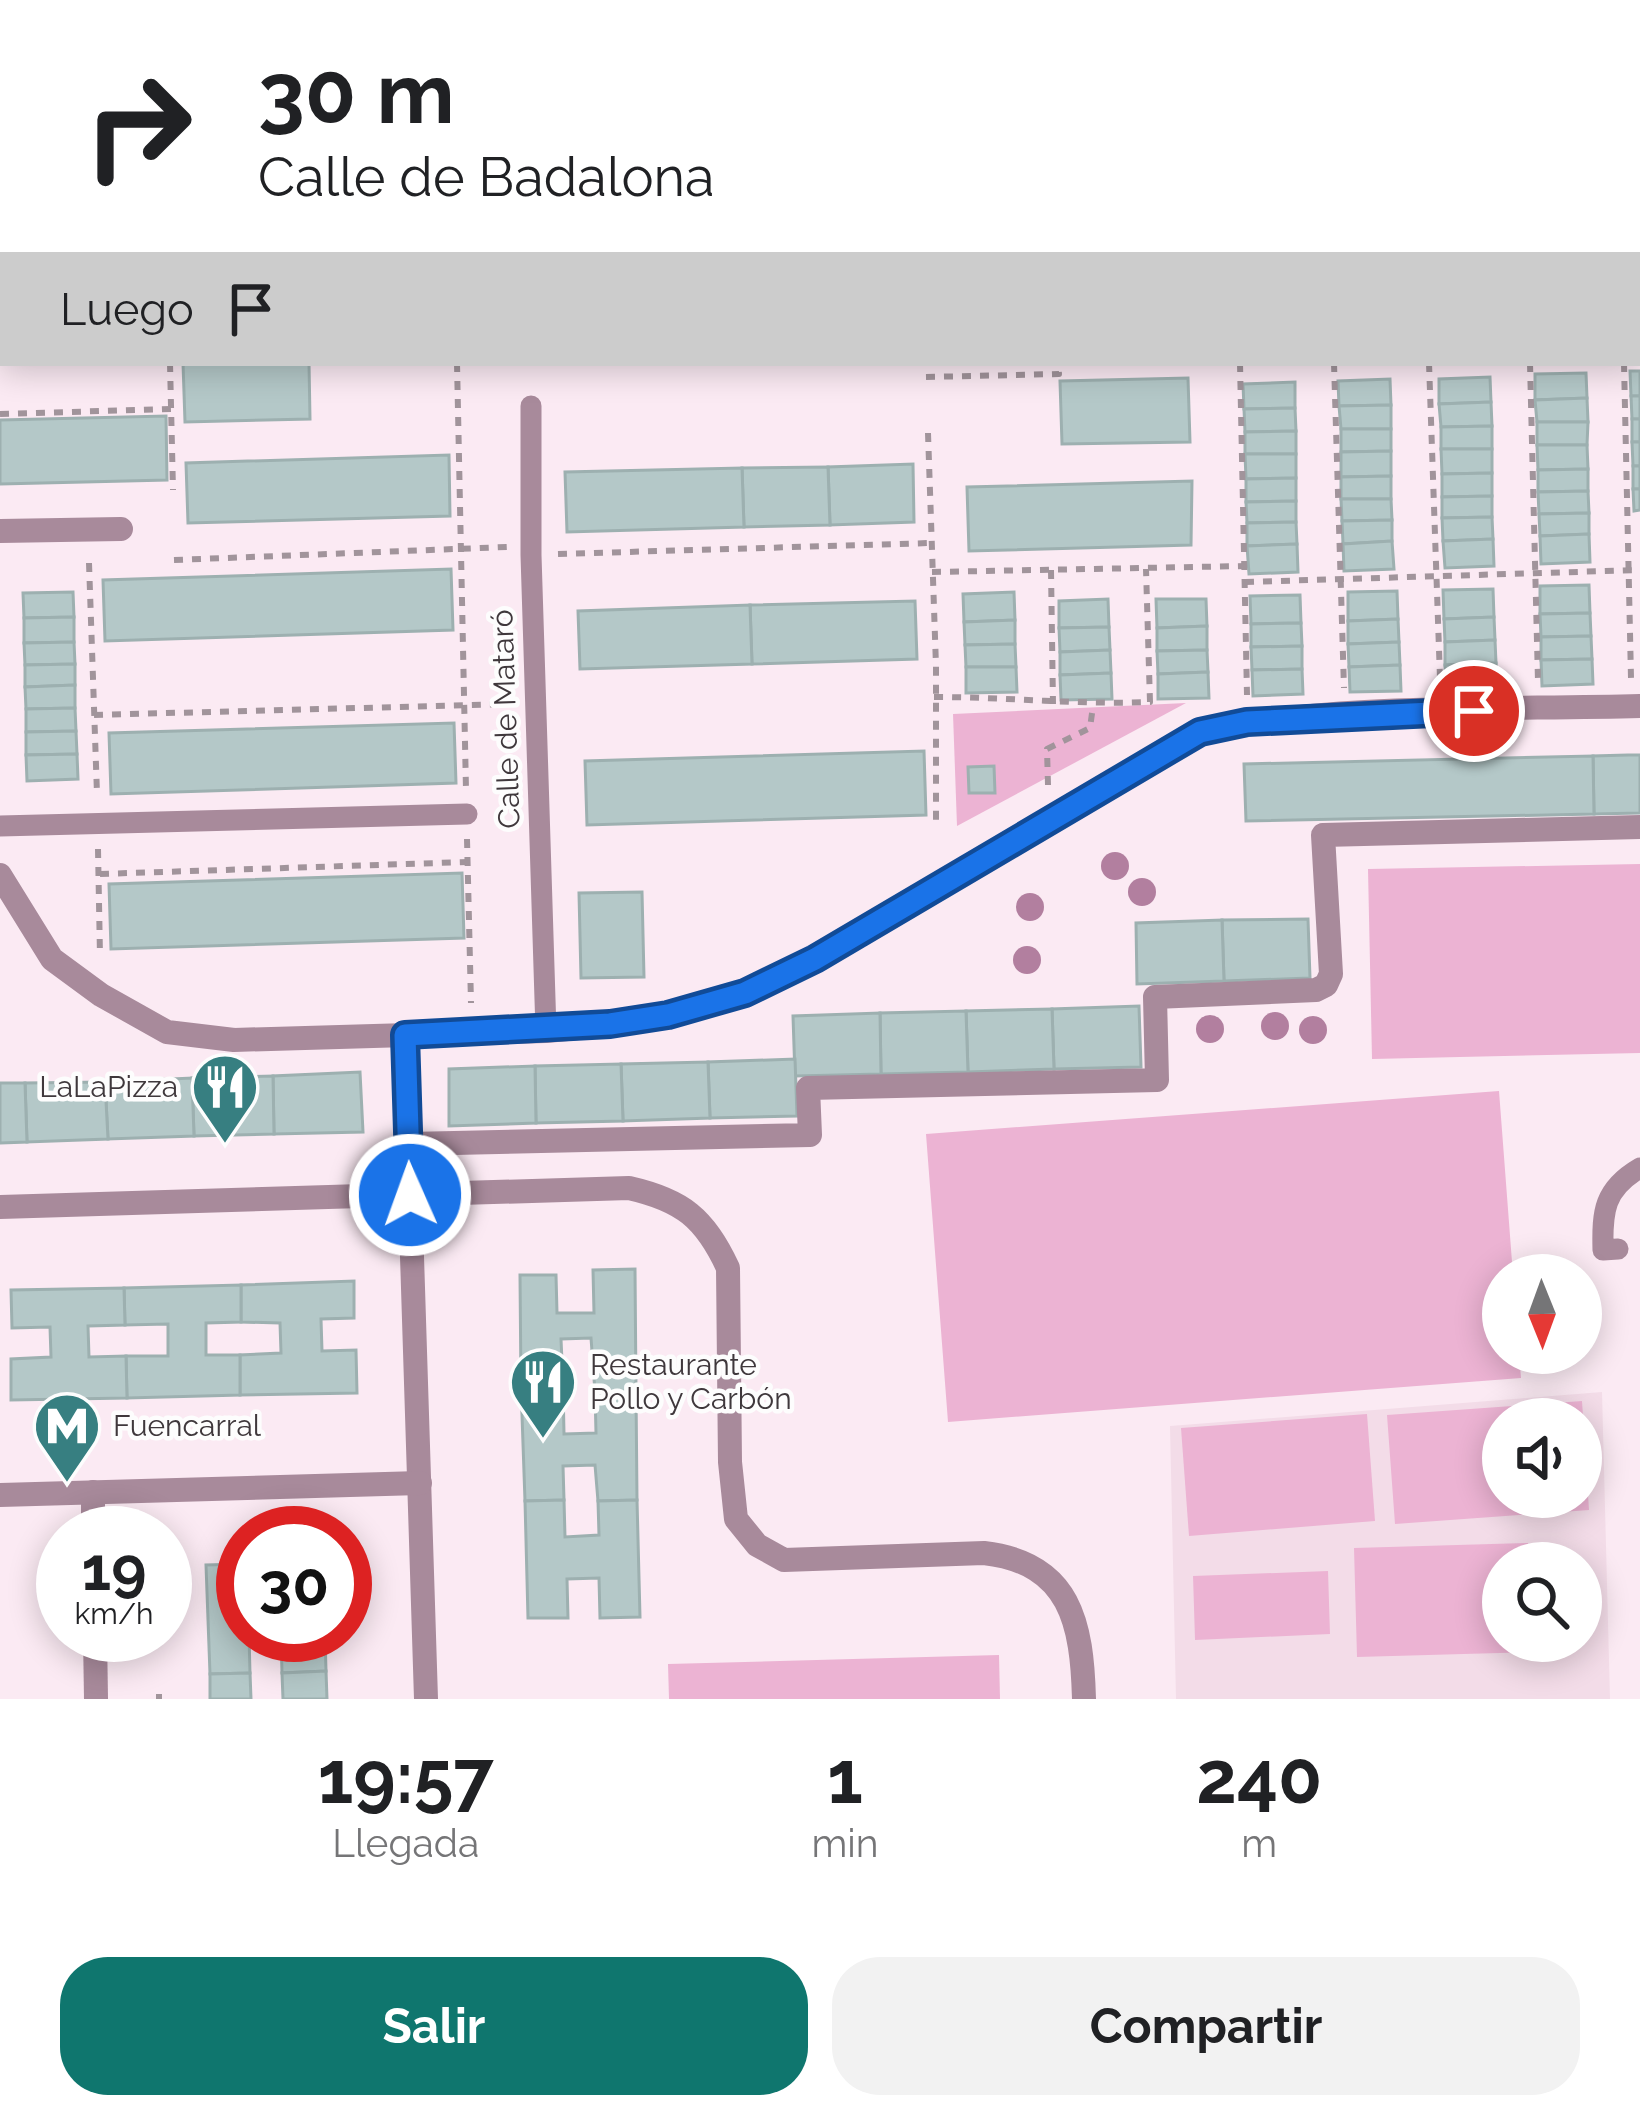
<!DOCTYPE html>
<html lang="es">
<head>
<meta charset="utf-8">
<style>
	:root { --surface:#fff; --page:#f2f2f2; --text:#202124; --muted:#757577; --accent:#0f766e }
	body { margin:0; font-family:Raleway,sans-serif; background:var(--page); color:var(--text); height:100vh; display:flex; flex-direction:column; font-size:45px; white-space:nowrap }
	* { box-sizing:border-box; margin:0 }
	p { font-size:39px; color:var(--muted) }
	.icon { flex:none; width:66px; height:66px; fill:none; stroke:currentColor; stroke-width:2; stroke-linecap:round; stroke-linejoin:round }
	.map { position:relative; height:1699px; overflow:hidden }
	.panel { display:flex; flex-direction:column; background:var(--surface); flex:1 }
	.panel>* { flex:none }
	.hud { position:absolute; left:0px; top:0px; width:1641px; height:366px; box-shadow:0 6px 30px #0003; background:#fff; color:var(--text); overflow:hidden }
	.needle { width:78px; rotate:179deg }
	.fabs { position:absolute; left:1482px; top:1254px; display:grid; gap:24px }
	.fabs a { display:grid; place-items:center; width:120px; height:120px; border-radius:50%; background:var(--surface); box-shadow:0 6px 30px #0003; font-size:60px }
	.speed { position:absolute; left:36px; top:1506px; display:flex; gap:24px; font-size:60px; font-weight:700; text-align:center }
	.speed>* { display:grid; place-content:center; width:156px; height:156px; border-radius:50%; background:var(--surface); box-shadow:0 6px 30px #0003; line-height:1 }
	.speed small { font-size:30px; font-weight:400 }
	.speed .limit { border:18px solid #d22; background:#fff; color:#111 }
	.pin { position:absolute; display:grid; place-items:center; width:102px; height:102px; color:#fff; margin:-51px; border:6px solid #fff; border-radius:50%; box-shadow:0 3px 12px #0007 }
	.me { position:absolute; width:132px; margin:-66px; rotate:358deg; stroke-linejoin:round; filter:drop-shadow(0 0 9px #0008) }
	.turn { display:flex; align-items:center; gap:42px; height:252px; padding:0 60px; font-size:54px }
	.turn .icon { width:156px; height:156px; stroke-width:2.5 }
	.turn b { display:block; font-size:84px; line-height:102px }
	.then { display:flex; align-items:center; height:114px; padding:0 60px; background:#0003; gap:24px; font-size:45px }
	.eta { display:flex; justify-content:space-evenly; align-items:center; height:204px; text-align:center }
	.eta b { font-size:72px; font-weight:700; line-height:84px }
	.action { display:flex; gap:24px; margin-top:auto; padding:24px 60px }
	.action a { flex:1; height:138px; border-radius:48px; background:var(--accent); color:#fff; font-size:48px; font-weight:700; line-height:138px; text-align:center }
	.action a+a { background:var(--page); color:var(--text) }
	.map>svg:first-child { display:block }
	.built { fill:#f3dce8; fill-rule:evenodd }
	.green { fill:#ecb3d3; fill-rule:evenodd }
	.building { fill:#b4c8c8; stroke:#9db0b0; stroke-width:3 }
	.lines { fill:none; stroke-linecap:round; stroke-linejoin:round }
	.path { stroke:#a1949b; stroke-width:6; stroke-dasharray:9 9; stroke-linecap:butt }
	.service { stroke:#a88a9b; stroke-width:21 }
	.minor { stroke:#a88a9b; stroke-width:24 }
	.tree { fill:#b27f9f }
	.route-casing { stroke:#114b97; stroke-width:30 }
	.route { stroke:#1a73e8; stroke-width:21 }
	.labels { text-anchor:middle; stroke-width:9; stroke-linejoin:round; paint-order:stroke }
	.street-label { font-size:30px; fill:#3f383c; stroke:#fdfdfd }
	.poi-label { font-size:30px; fill:#3f383c; stroke:#fdfdfd; text-anchor:start }
</style>
</head>
<body>
<div class="map">
<svg width="1640" height="1699" viewBox="0 0 1640 1699">
	<rect width="100%" height="100%" fill="#fbeaf3"/>
	<g class="built">
		<rect x="788" y="0" width="675" height="3"/>
		<path d="M1602,1392l8,307h-434l-6,-273zM1503,1419h78v78h-78zM1503,1563h78v78h-78z"/>
	</g>
	<g class="green">
		<path d="M1186,703l-229,123 -4,-112z"/>
		<path d="M1640,864v189l-268,6 -4,-190z"/>
		<path d="M1499,1091l14,184h-10v78h16l2,25 -573,44 -22,-288z"/>
		<path d="M1582,1401l7,109 -194,14 -8,-109zM1581,1419v78h-78v-78z"/>
		<path d="M1367,1414l8,107 -186,15 -8,-108z"/>
		<path d="M1528,1543v20h-25v78h28v11l-174,5 -3,-109z"/>
		<path d="M1328,1571l2,63 -135,6 -2,-64z"/>
		<path d="M999,1655l1,44h-331l-1,-35z"/>
	</g>
	<g class="building">
		<path d="M622,0h115v3h-114z"/>
		<rect x="806" y="0" width="162" height="3"/>
		<rect x="994" y="0" width="50" height="3"/>
		<path d="M0,116h3v63l-3,1z"/>
		<path d="M0,272h3l-3,59z"/>
		<path d="M183,363h126l1,56 -125,3z"/>
		<path d="M1630,371h10v25h-9z"/>
		<path d="M1586,373l1,25 -52,2v-26z"/>
		<path d="M1490,377l1,25 -52,2v-25z"/>
		<path d="M1188,378l2,64 -128,2 -2,-63z"/>
		<path d="M1390,379l1,26 -52,1 -1,-25z"/>
		<path d="M1295,382v26l-51,1 -1,-25z"/>
		<path d="M1631,396h9v23h-8z"/>
		<path d="M1587,398l1,24h-51l-2,-22z"/>
		<path d="M1491,402l1,24 -51,1 -2,-23z"/>
		<path d="M1391,405v24h-50l-2,-23z"/>
		<path d="M1295,408l1,23 -51,1 -1,-23z"/>
		<path d="M166,416l1,64 -167,4v-64z"/>
		<rect x="1632" y="419" width="8" height="23"/>
		<path d="M1537,422h51l-1,23h-50z"/>
		<path d="M1492,426v23h-51v-22z"/>
		<path d="M1341,429h50v22l-50,1z"/>
		<path d="M1296,431v23h-51v-22z"/>
		<path d="M1632,442h8v24h-7z"/>
		<path d="M1537,445h50l1,24 -50,1z"/>
		<path d="M1441,449h51v24l-50,1z"/>
		<path d="M1391,451v25l-50,1v-25z"/>
		<path d="M1245,454h51v24l-50,1z"/>
		<path d="M449,455l1,61 -262,7 -2,-60z"/>
		<path d="M913,464l1,58 -84,3 -2,-58z"/>
		<rect x="1633" y="466" width="7" height="23"/>
		<path d="M828,467l2,58 -86,2 -2,-59z"/>
		<path d="M742,468l2,59 -177,5 -2,-60z"/>
		<path d="M1588,469v22l-50,1v-22z"/>
		<path d="M1492,473v23l-50,1v-23z"/>
		<path d="M1391,476v23h-50v-22z"/>
		<path d="M1296,478v23l-50,1v-23z"/>
		<path d="M1192,481l-1,64 -222,6 -2,-64z"/>
		<path d="M1633,489h7v21l-6,1z"/>
		<path d="M1588,491l1,22 -50,1 -1,-22z"/>
		<path d="M1492,496v21l-50,1v-21z"/>
		<path d="M1341,499h50l1,21 -50,1z"/>
		<path d="M1296,501v21l-49,1 -1,-21z"/>
		<path d="M1589,513v21l-49,2 -1,-22z"/>
		<path d="M1492,517l1,22 -50,2 -1,-23z"/>
		<path d="M1392,520v21l-49,3 -1,-23z"/>
		<path d="M1296,522l1,22 -50,2v-23z"/>
		<path d="M1589,534l1,28 -49,2 -1,-28z"/>
		<path d="M1493,539l1,27 -49,2 -2,-27z"/>
		<path d="M1392,541l2,28 -50,2 -1,-27z"/>
		<path d="M1297,544l1,28 -49,2 -2,-28z"/>
		<path d="M451,569l2,61 -348,11 -2,-61z"/>
		<path d="M1589,585l1,28 -50,1v-28z"/>
		<path d="M1493,589l1,28 -50,2 -1,-29z"/>
		<path d="M1397,591l1,28 -50,2v-29z"/>
		<path d="M73,592l1,25 -50,1 -1,-25z"/>
		<path d="M1014,592l1,28 -51,2 -1,-28z"/>
		<path d="M1300,595l1,28 -50,1 -1,-28z"/>
		<path d="M1108,599l1,28 -50,1v-27z"/>
		<path d="M1156,599h50l1,27 -50,2z"/>
		<path d="M915,601l2,58 -165,5 -2,-59z"/>
		<path d="M750,605l2,59 -172,5 -2,-58z"/>
		<path d="M1590,613l1,23 -50,1 -1,-23z"/>
		<path d="M74,617v25l-50,1v-25z"/>
		<path d="M1494,617l1,23 -50,2 -1,-23z"/>
		<path d="M1398,619l1,23 -51,2v-23z"/>
		<path d="M1015,620v24l-50,1 -1,-23z"/>
		<path d="M1301,623l1,23 -51,1v-23z"/>
		<path d="M1207,626v24l-50,1v-23z"/>
		<path d="M1109,627l1,23 -50,2 -1,-24z"/>
		<path d="M1591,636l1,23 -51,1v-23z"/>
		<path d="M1495,640l1,23 -51,2v-23z"/>
		<path d="M74,642l1,22 -50,1 -1,-22z"/>
		<path d="M1399,642l1,23 -51,2 -1,-23z"/>
		<path d="M1015,644l1,23h-50l-1,-22z"/>
		<path d="M1302,646v23l-50,1 -1,-23z"/>
		<path d="M1110,650l1,23 -51,2v-23z"/>
		<path d="M1207,650l1,22 -50,2 -1,-23z"/>
		<path d="M1592,659l1,25 -51,2 -1,-26z"/>
		<path d="M1496,663l1,25 -51,2 -1,-25z"/>
		<path d="M75,664v21l-50,2v-22z"/>
		<path d="M1400,665l1,26 -51,1 -1,-25z"/>
		<path d="M966,667h50l1,25 -51,1z"/>
		<path d="M1302,669l1,25 -50,2 -1,-26z"/>
		<path d="M1208,672l1,26 -51,1v-25z"/>
		<path d="M1111,673l1,26 -51,1 -1,-25z"/>
		<path d="M75,685v23l-49,1 -1,-22z"/>
		<path d="M75,708l1,23 -50,1v-23z"/>
		<path d="M454,723l2,60 -345,11 -2,-61z"/>
		<path d="M76,731l1,23 -51,1v-23z"/>
		<path d="M924,751l2,64 -339,10 -2,-64z"/>
		<path d="M77,754l1,25 -51,2 -1,-26z"/>
		<path d="M1628,755h12v58l-46,1 -1,-58z"/>
		<path d="M1593,756l1,58 -348,7 -2,-57z"/>
		<path d="M994,766l1,27h-26l-1,-26z"/>
		<path d="M462,873l2,65 -353,11 -2,-65z"/>
		<path d="M642,892l2,85 -63,1 -2,-85z"/>
		<path d="M1308,919l2,59 -86,3 -2,-61z"/>
		<path d="M1222,920l2,61 -87,3 -1,-61z"/>
		<path d="M1139,1006l2,61 -87,2 -2,-60z"/>
		<path d="M1052,1009l2,60 -86,3 -2,-61z"/>
		<path d="M966,1011l2,61 -87,2 -1,-61z"/>
		<path d="M880,1013l1,61 -86,2 -2,-60z"/>
		<path d="M795,1059l2,57 -87,2 -2,-56z"/>
		<path d="M708,1062l2,56 -87,3 -2,-57z"/>
		<path d="M621,1064l2,57 -87,2 -1,-57z"/>
		<path d="M535,1066l1,57 -87,3v-57z"/>
		<path d="M360,1072l3,60 -89,2 -1,-58z"/>
		<path d="M273,1076l1,58 -80,2 -2,-58z"/>
		<path d="M192,1078l2,58 -86,3 -3,-57z"/>
		<path d="M105,1082l3,57 -81,3 -2,-59z"/>
		<path d="M0,1083h25l2,59 -27,1z"/>
		<path d="M635,1269l1,122 -41,1 -4,-54 -30,1 2,46 -42,1 -1,-111h36l1,38h37l-1,-43z"/>
		<path d="M354,1281v37l-33,1 1,32 34,-1 1,43 -117,2v-40l41,-2 -1,-30 -39,-1v-37z"/>
		<path d="M241,1285v37l-35,1v32h34v40l-113,3 -1,-42h42v-32l-43,1 -1,-37z"/>
		<path d="M124,1288l1,37 -37,1 1,31 37,-1 1,42 -116,2v-41l40,-2 -1,-30 -38,1 -1,-38z"/>
		<path d="M563,1385l1,49 32,-1 -1,-41 41,-1 1,109 -39,1 -3,-36 -32,1 1,34 -39,1 -4,-115z"/>
		<path d="M564,1500l1,37 34,-2 -1,-34 39,-1 3,117 -40,1 -1,-40 -32,1 1,39h-40l-3,-117z"/>
		<path d="M243,1564v71h6l1,38 -40,1 -4,-109z"/>
		<path d="M281,1635h44l1,36 -44,2z"/>
		<path d="M326,1671l1,28h-44l-1,-26z"/>
		<path d="M250,1673l1,26h-41v-25z"/>
	</g>
	<g class="lines">
		<g class="path">
			<path d="M1638,72h2"/>
			<path d="M1638,230h2"/>
			<path d="M0,260h3"/>
			<path d="M1638,358h2"/>
			<path d="M170,363l3,127"/>
			<path d="M457,363l9,427"/>
			<path d="M1240,363l7,332"/>
			<path d="M1334,363l10,325"/>
			<path d="M1429,363l11,315"/>
			<path d="M1530,363l8,318"/>
			<path d="M1624,363l7,315"/>
			<path d="M926,377l133,-3 -1,-11"/>
			<path d="M0,414l171,-5"/>
			<path d="M928,433l8,233v155"/>
			<path d="M558,554l373,-11"/>
			<path d="M174,560l333,-13"/>
			<path d="M89,563l8,231"/>
			<path d="M1051,570l2,134"/>
			<path d="M932,572l313,-6"/>
			<path d="M1245,582l395,-12"/>
			<path d="M934,697c73,0 143,8 216,5l-4,-133"/>
			<path d="M94,715l417,-11"/>
			<path d="M1048,785l-1,-36 43,-21 3,-22"/>
			<path d="M467,839l4,164"/>
			<path d="M98,849l2,107"/>
			<path d="M100,874l368,-12"/>
			<path d="M159,1694v5"/>
		</g>
		<g class="service">
			<path d="M1485,0l1,3"/>
			<path d="M1638,322h2"/>
			<path d="M531,406v149l15,476"/>
			<path d="M0,826l467,-12"/>
			<path d="M1618,1249l-15,1c-1,-39 1,-61 37,-82"/>
		</g>
		<g class="minor">
			<path d="M557,0l1,3"/>
			<path d="M0,76h3"/>
			<path d="M0,531l121,-2"/>
			<path d="M0,875l52,84 49,36 66,37 67,8 312,-9 64,-6 58,-10 76,-22 71,-34 385,-227c136,-29 300,-22 440,-26"/>
			<path d="M405,1035l21,664"/>
			<path d="M409,1144l401,-9 -2,-47 349,-8 -2,-83 161,-7 10,-5 5,-11 -8,-139 317,-8"/>
			<path d="M0,1207l629,-19c53,12 76,30 99,80l2,194 6,57 21,26 27,15 200,-7c87,10 98,71 100,146"/>
			<path d="M93,1492v41"/>
			<path d="M0,1495l420,-12"/>
			<path d="M95,1635l1,64"/>
		</g>
	</g>
	<g class="tree">
		<circle cx="1115" cy="866" r="14"/>
		<circle cx="1142" cy="892" r="14"/>
		<circle cx="1030" cy="907" r="14"/>
		<circle cx="1027" cy="960" r="14"/>
		<circle cx="1275" cy="1026" r="14"/>
		<circle cx="1210" cy="1029" r="14"/>
		<circle cx="1313" cy="1030" r="14"/>
	</g>
	<g class="lines">
		<g class="route-casing">
			<path id="route" d="M410,1195l-5,-160 205,-11 58,-9 77,-22 70,-34 385,-227 47,-10 227,-11"/>
		</g>
		<use href="#route" class="route"/>
	</g>
	<defs>
		<g id="restaurant-pin" transform="scale(3.45)"><path d="M0 17L-7.5 6A9.5 9.5 0 1 1 7.5 6Z" fill="#377f81" stroke="#fdfdfd"/><path d="M-5-6h1v4h1v-4h1v4h1v-4h1v5L-1.5 .5V6h-2V.5L-5-1ZM5-6V6H3V1.5H1.5Q1.5-4 5-6Z" fill="#fff"/></g>
		<g id="metro-pin" transform="scale(3.45)"><path d="M0 17L-7.5 6A9.5 9.5 0 1 1 7.5 6Z" fill="#377f81" stroke="#fdfdfd"/><path d="M-5.5 5V-5H-3L0 0L3-5H5.5V5H3V-.5L0 4L-3-.5V5Z" fill="#fff"/></g>
	</defs>
	<g fill-rule="evenodd">
		<use href="#restaurant-pin" x="225" y="1087"/>
		<use href="#restaurant-pin" x="543" y="1382"/>
		<use href="#metro-pin" x="67" y="1426"/>
	</g>
	<g class="labels">
		<g class="street-label">
			<text transform="translate(506 719) rotate(-92)" y="10">Calle de Mataró</text>
		</g>
		<g class="poi-label">
			<text x="178" y="1097" text-anchor="end">LaLaPizza</text>
			<text x="590" y="1375">Restaurante<tspan x="590" dy="34">Pollo y Carbón</tspan></text>
			<text x="113" y="1436">Fuencarral</text>
		</g>
	</g>
</svg>
<div class="fabs">
<a><svg class="needle" viewBox="-14 -14 28 28"><path d="M0-13l5 13h-10z" fill="#e53935"/><path d="M0 13l5-13h-10z" fill="#757577"/></svg></a>
<a><svg class="icon" aria-label="sound" viewBox="0 0 24 24"><path d="M4 9h4l5-4v14l-5-4H4zM17 9q2 3 0 6"/></svg></a>
<a><svg class="icon" aria-label="search" viewBox="0 0 24 24"><circle cx="10" cy="10" r="6"/><path d="M15 15l6 6"/></svg></a>
</div>
<div class="speed"><div>19<small>km/h</small></div><div class="limit">30</div></div>
<div class="pin" style="left:1474px;top:711px;background:#d93025"><svg class="icon" aria-label="arrive" viewBox="0 0 24 24"><path d="M6 21V4h12l-3 4 3 4H6"/></svg></div>
<svg class="me" style="left:410px;top:1195px" viewBox="-20 -20 40 40"><circle r="17" fill="#1a73e8" stroke="#fff" stroke-width="3"/><path d="M0-11L8 9 0 5-8 9z" fill="#fff"/></svg>
<div class="hud">
<div class="turn"><svg class="icon" aria-label="right" viewBox="0 0 24 24"><path d="M7 20v-9h11M14 6l5 5-5 5"/></svg><div><b>30 m</b>Calle de Badalona</div></div>
<div class="then">Luego<svg class="icon" aria-label="arrive" viewBox="0 0 24 24"><path d="M6 21V4h12l-3 4 3 4H6"/></svg></div>
</div>
</div>
<section class="panel">
<div class="eta">
<div><b>19:57</b><p>Llegada</p></div>
<div><b>1</b><p>min</p></div>
<div><b>240</b><p>m</p></div>
</div>
<div class="action"><a>Salir</a><a>Compartir</a></div>
</section>
</body>
</html>
